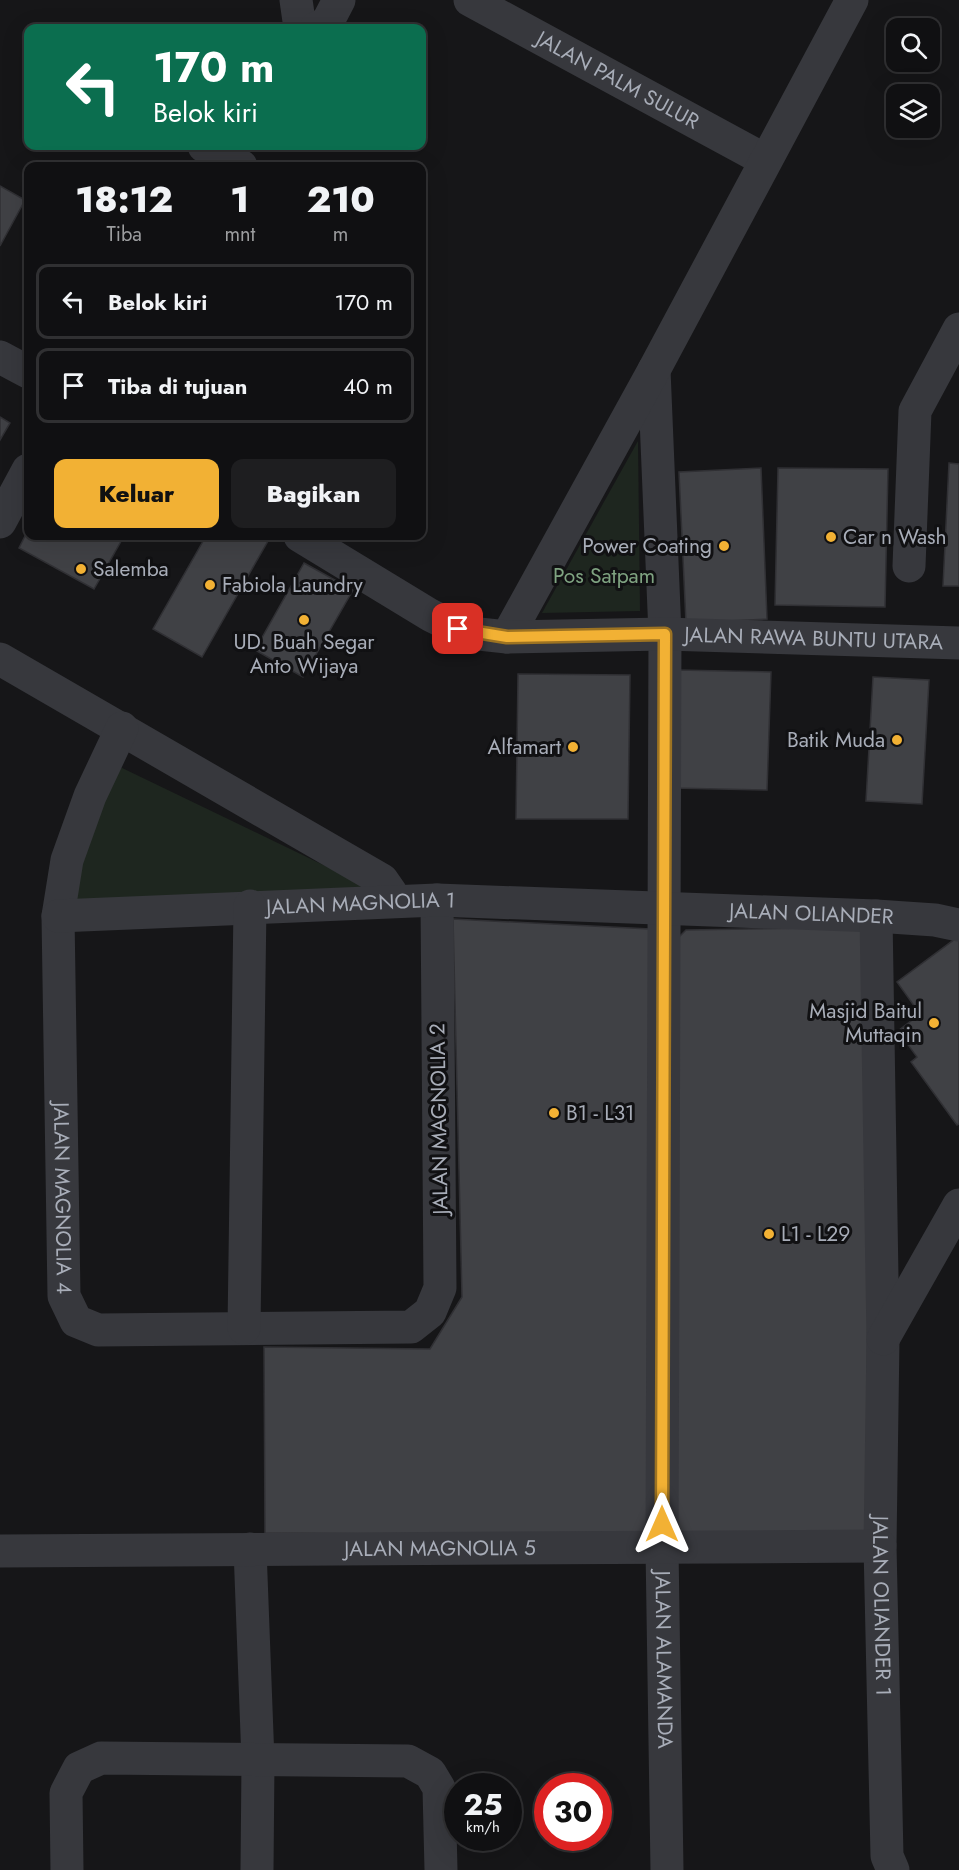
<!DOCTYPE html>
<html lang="id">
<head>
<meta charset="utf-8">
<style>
	:root { --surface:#101012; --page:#1e1e20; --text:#f1f3f6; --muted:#9c9d9f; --line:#303032; --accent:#f2b134 }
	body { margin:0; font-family:Jost,sans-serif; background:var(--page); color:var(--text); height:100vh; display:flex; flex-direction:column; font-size:22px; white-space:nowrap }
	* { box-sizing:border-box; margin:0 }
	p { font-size:20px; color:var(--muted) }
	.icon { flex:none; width:33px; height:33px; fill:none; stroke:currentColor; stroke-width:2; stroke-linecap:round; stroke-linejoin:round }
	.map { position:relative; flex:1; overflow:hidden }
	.sheet { position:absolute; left:24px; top:162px; width:402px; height:378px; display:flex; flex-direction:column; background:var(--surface); border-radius:12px; box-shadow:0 6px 24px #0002,0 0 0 2px var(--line) }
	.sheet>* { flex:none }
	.banner { position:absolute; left:24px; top:24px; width:402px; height:126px; border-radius:12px; box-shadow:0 6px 24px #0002,0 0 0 2px var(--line); background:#0b6e4f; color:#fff; overflow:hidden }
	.controls { position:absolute; left:886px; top:18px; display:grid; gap:12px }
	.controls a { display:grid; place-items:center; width:54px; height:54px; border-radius:12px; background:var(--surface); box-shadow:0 6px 24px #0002,0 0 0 2px var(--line); font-size:30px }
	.speed { position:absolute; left:444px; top:1773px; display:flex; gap:12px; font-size:30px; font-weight:700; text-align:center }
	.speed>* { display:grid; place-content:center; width:78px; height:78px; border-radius:50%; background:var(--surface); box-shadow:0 6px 24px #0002,0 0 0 2px var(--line); line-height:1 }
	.speed small { font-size:15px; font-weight:400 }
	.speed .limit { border:9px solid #d22; background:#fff; color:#111 }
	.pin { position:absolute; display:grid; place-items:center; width:51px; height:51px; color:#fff; margin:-26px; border-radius:12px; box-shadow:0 3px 9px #0006 }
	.me { position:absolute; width:66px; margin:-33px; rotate:0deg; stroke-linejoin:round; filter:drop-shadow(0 0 4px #0008) }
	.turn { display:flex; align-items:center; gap:21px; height:126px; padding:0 30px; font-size:27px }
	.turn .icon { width:78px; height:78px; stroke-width:2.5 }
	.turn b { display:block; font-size:42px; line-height:51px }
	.eta { display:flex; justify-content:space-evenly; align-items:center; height:102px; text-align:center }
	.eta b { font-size:36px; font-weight:800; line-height:42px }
	.action { display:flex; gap:12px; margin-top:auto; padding:12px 30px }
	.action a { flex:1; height:69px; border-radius:12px; background:var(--accent); color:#111; font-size:24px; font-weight:800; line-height:69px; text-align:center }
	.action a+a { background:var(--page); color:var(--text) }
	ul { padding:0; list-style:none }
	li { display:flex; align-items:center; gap:18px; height:75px; margin:0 12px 9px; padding:0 18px; border:3px solid var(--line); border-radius:12px }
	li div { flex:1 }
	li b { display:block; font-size:22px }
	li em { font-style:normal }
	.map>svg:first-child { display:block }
	.green { fill:#1e261f }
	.building { fill:#404145; stroke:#303034; stroke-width:1.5 }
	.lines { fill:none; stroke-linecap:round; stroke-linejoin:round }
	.minor { stroke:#37383d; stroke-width:33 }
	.tertiary { stroke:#37383d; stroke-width:33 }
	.route-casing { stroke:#9d7322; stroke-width:15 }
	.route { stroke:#f2b134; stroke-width:10 }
	.poi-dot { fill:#f2b134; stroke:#111113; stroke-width:2 }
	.labels { text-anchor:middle; stroke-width:6; stroke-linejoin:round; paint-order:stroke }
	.street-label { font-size:21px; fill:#a8adb8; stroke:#111113 }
	.poi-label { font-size:21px; fill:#a8adb8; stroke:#111113; text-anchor:start }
	.park-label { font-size:21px; fill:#7fa381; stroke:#111113 }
</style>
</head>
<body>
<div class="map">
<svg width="959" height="1870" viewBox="0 0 959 1870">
	<rect width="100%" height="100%" fill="#161618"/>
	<g class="green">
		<path d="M638,441l2,170 -98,2z"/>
		<path d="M118,766l257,124 -308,11z"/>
	</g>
	<g class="building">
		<path d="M0,186l25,14 -25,46z"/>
		<path d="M0,417l10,6 -10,17z"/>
		<path d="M949,463l10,1v122h-16z"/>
		<path d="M761,468l6,151 -81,4 -7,-151z"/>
		<path d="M778,468l110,1 -3,138 -110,-2z"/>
		<path d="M28,530v6h96l-30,53 -75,-41z"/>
		<path d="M206,536h53l9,5 -66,116 -49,-28z"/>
		<path d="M304,563l49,27 -50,87 -48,-27z"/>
		<path d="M677,670l94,2 -4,118 -94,-2z"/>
		<path d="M518,674l112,1 -2,144h-112z"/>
		<path d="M873,677l56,3 -7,124 -56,-3z"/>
		<path d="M453,919l197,10 -2,607 -383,-3 -1,-186 166,2 32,-52z"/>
		<path d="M871,927l-5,609 -175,2 -14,-8v-591l9,-9z"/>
		<path d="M959,936v188l-2,1 -46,-63 6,-5 -19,-26 22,-17 -23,-32z"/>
	</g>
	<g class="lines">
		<g class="minor">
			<path d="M296,0l4,28"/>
			<path id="s1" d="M470,0l295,160"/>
			<path d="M316,28l11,-5 12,-23"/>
			<path d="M204,146l37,20"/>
			<path id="s2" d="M654,370l11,264 -3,914 5,322"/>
			<path d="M0,522l28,-52"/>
			<path d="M909,566l6,-155 44,-82"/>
			<path d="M507,637l147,-267 198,-370"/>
			<path d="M0,659l382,221 9,13 1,8"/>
			<path id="s3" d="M122,728l-32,68 -23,64 -9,56 6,380 12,25 22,9 313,-3 19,-15 10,-24 -3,-388"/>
			<path id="s4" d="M58,916l379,-16 439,16 59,4 24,5"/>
			<path id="s5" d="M876,916l7,423 -3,207 7,310 6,14"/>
			<path d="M244,1328l6,-422"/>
			<path d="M883,1339l76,-134"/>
			<path d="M250,1549l8,212 -1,109"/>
			<path id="s6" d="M0,1551l880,-5"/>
			<path d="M67,1870l-1,-77 13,-25 22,-10 307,3 22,12 9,15 2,82"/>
		</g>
		<g class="tertiary">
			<path d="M0,357l28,15"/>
			<path id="s7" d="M300,536l130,79 28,14 21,5 28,3 158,-3 294,9"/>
		</g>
	</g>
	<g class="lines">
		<g class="route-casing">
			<path id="route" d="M458,629l49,8 158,-3 -3,890"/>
		</g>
		<use href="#route" class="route"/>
	</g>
	<g class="poi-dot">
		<circle cx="831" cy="537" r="6"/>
		<circle cx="724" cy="546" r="6"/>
		<circle cx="81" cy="569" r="6"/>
		<circle cx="210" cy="585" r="6"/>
		<circle cx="304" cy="620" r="6"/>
		<circle cx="897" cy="740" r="6"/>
		<circle cx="573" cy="747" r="6"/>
		<circle cx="934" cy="1023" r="6"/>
		<circle cx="554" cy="1113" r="6"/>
		<circle cx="769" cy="1234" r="6"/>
	</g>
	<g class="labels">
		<g class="street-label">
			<text dy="7" stroke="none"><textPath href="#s1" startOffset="168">JALAN PALM SULUR</textPath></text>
			<text dy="7" stroke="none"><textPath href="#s7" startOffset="540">JALAN RAWA BUNTU UTARA</textPath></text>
			<text dy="7" stroke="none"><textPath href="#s4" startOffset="303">JALAN MAGNOLIA 1</textPath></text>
			<text dy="7" stroke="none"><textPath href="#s4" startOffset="754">JALAN OLIANDER</textPath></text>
			<text transform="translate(439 1119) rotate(-91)" y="7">JALAN MAGNOLIA 2</text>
			<text dy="7" stroke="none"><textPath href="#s3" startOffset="482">JALAN MAGNOLIA 4</textPath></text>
			<text dy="7" stroke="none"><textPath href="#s6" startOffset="440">JALAN MAGNOLIA 5</textPath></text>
			<text dy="7" stroke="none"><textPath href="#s5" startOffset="690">JALAN OLIANDER 1</textPath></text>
			<text dy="7" stroke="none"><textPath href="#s2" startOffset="1290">JALAN ALAMANDA</textPath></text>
		</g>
		<g class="poi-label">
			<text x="843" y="544">Car n Wash</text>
			<text x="712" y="553" text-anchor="end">Power Coating</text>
			<text x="93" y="576">Salemba</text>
			<text x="222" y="592">Fabiola Laundry</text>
			<text x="304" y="649" text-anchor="middle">UD. Buah Segar<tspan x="304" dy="24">Anto Wijaya</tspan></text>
			<text x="885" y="747" text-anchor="end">Batik Muda</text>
			<text x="561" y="754" text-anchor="end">Alfamart</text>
			<text x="922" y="1018" text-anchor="end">Masjid Baitul<tspan x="922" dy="24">Muttaqin</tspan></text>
			<text x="566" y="1120">B1 - L31</text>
			<text x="781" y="1241">L1 - L29</text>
		</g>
		<g class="park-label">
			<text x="604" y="583">Pos Satpam</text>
		</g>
	</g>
</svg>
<div class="controls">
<a><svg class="icon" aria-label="search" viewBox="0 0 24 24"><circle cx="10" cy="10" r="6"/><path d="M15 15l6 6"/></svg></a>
<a><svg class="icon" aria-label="layers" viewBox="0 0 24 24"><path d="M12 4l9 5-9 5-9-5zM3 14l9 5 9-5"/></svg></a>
</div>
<div class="speed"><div>25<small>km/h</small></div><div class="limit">30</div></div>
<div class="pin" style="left:458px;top:629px;background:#d93025"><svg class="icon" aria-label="arrive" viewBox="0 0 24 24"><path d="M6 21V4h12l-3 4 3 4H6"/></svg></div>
<svg class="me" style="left:662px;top:1524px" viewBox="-20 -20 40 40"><path d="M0-17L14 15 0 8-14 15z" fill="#f2b134" stroke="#fff" stroke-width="4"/></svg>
<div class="banner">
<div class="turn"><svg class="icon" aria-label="left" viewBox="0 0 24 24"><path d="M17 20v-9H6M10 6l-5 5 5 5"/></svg><div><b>170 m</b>Belok kiri</div></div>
</div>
<section class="sheet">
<div class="eta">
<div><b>18:12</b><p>Tiba</p></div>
<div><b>1</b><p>mnt</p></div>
<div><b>210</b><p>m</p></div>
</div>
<ul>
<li><svg class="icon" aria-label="left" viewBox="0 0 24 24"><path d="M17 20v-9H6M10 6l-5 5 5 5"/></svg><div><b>Belok kiri</b></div><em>170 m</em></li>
<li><svg class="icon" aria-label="arrive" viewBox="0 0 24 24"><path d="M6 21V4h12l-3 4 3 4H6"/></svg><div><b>Tiba di tujuan</b></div><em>40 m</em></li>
</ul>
<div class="action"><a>Keluar</a><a>Bagikan</a></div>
</section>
</div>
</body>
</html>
